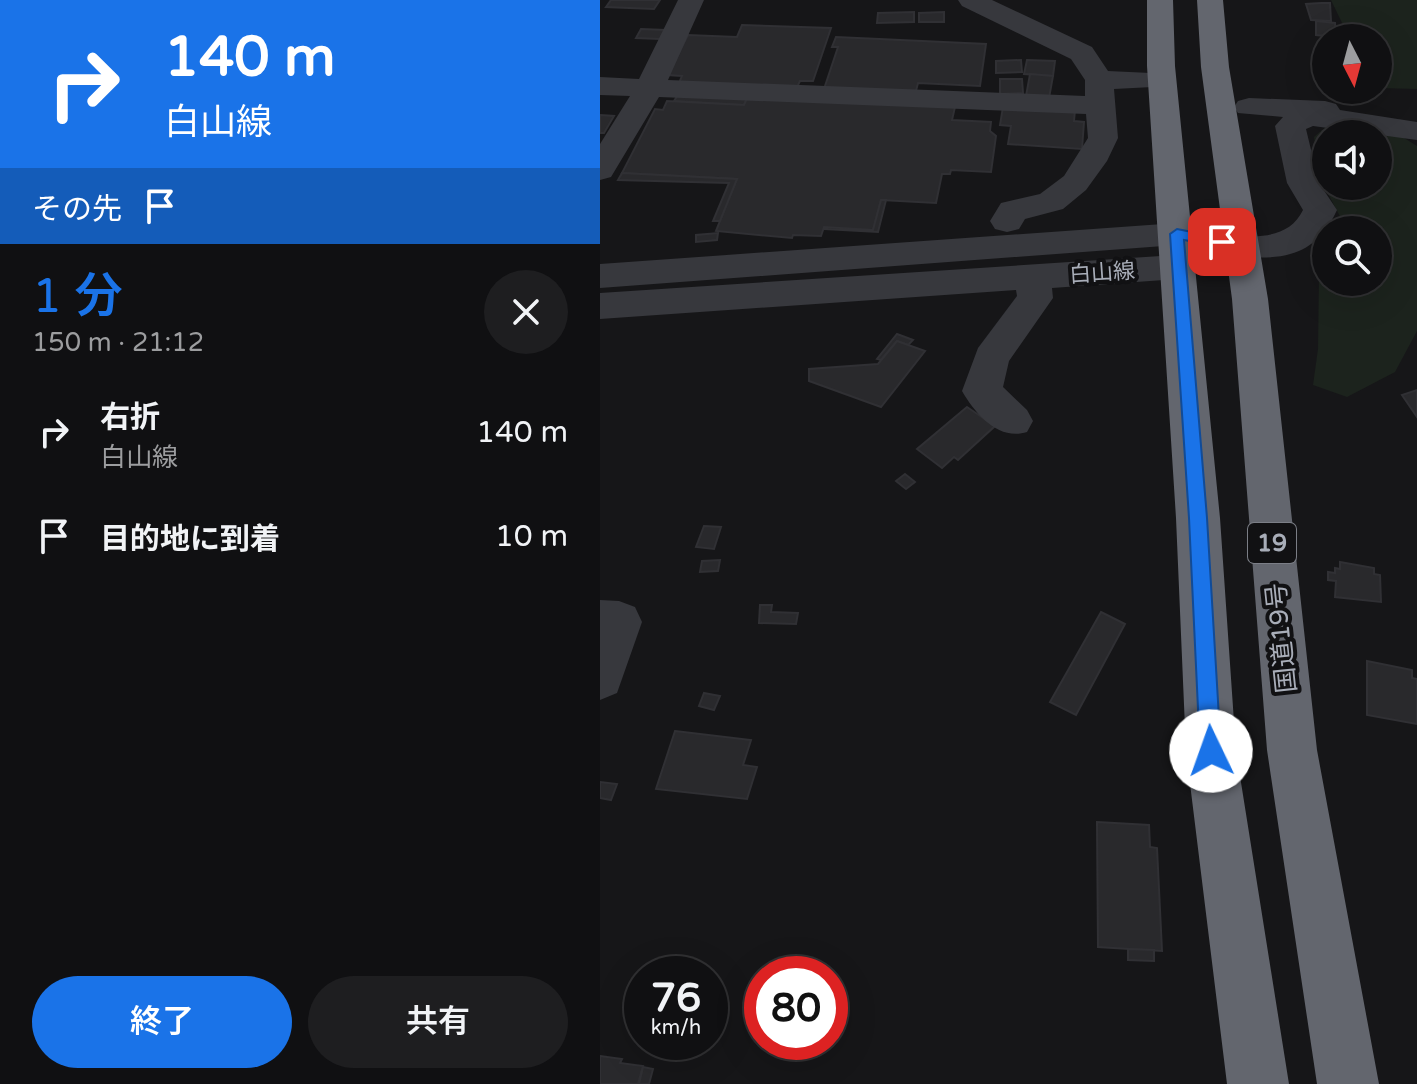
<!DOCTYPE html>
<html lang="ja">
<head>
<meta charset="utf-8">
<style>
	:root { --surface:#101012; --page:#1e1e20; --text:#f1f3f6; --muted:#9c9d9f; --line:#303032; --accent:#1a73e8 }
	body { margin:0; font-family:"Varela Round","Noto Sans JP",sans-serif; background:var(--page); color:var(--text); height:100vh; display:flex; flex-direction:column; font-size:30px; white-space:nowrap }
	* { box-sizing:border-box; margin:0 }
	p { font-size:26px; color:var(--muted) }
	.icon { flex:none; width:44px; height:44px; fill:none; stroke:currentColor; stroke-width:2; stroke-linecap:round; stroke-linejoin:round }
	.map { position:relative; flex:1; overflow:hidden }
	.details { display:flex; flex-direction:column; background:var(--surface); width:600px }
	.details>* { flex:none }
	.guide { background:#1a73e8; color:#fff; overflow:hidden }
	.needle { width:52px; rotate:174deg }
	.fabs { position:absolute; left:712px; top:24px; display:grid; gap:16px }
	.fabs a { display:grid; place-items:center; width:80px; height:80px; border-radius:50%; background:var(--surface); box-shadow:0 8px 32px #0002,0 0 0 2px var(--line); font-size:40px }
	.speed { position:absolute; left:24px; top:956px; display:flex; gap:16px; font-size:40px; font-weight:700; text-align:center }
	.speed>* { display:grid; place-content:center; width:104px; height:104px; border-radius:50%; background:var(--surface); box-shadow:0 8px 32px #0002,0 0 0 2px var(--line); line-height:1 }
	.speed small { font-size:20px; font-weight:400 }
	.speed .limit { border:12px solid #d22; background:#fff; color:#111 }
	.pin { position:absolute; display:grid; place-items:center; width:68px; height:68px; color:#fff; margin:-34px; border-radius:16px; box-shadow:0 4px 12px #0006 }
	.me { position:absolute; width:88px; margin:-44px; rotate:357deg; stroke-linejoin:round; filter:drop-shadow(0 0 6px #0008) }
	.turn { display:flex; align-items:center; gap:28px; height:168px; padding:0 32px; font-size:36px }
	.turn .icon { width:104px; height:104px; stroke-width:2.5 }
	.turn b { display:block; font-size:56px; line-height:68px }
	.then { display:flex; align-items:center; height:76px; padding:0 32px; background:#0003; gap:16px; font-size:30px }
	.round { display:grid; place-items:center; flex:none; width:84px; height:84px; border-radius:42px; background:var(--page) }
	.head { display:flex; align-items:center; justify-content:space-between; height:136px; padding:0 32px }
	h1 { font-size:48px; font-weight:600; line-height:60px; color:var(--accent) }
	.primary-button { display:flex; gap:16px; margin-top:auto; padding:16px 32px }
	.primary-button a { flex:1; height:92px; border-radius:48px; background:var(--accent); color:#fff; font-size:32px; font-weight:600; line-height:92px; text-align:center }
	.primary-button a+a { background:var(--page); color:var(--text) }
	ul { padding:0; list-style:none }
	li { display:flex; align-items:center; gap:24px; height:104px; padding:0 32px }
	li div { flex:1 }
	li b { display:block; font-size:30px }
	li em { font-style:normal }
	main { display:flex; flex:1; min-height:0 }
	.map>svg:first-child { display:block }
	.green { fill:#1c231d; fill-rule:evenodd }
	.building { fill:#29292c; stroke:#303034; stroke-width:2 }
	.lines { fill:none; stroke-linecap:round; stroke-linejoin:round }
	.minor { fill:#37383d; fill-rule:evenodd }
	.highway { fill:#63666e; fill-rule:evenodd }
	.route { fill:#1a73e8; stroke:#114b97; stroke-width:2 }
	.labels { text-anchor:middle; stroke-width:8; stroke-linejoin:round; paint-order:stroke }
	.far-street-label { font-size:22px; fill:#a8adb8; stroke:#111113 }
	.shield { fill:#111113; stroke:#7b7e86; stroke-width:2 }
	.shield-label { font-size:24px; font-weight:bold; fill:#a8adb8 }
	.street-label { font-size:26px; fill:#a8adb8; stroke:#111113 }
</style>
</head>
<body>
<main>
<section class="details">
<div class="guide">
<div class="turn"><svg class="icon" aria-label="right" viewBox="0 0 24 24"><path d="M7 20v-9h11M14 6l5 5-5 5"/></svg><div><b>140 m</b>白山線</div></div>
<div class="then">その先<svg class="icon" aria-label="arrive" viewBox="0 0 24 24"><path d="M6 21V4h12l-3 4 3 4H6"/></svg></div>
</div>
<div class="head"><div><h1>1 分</h1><p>150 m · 21:12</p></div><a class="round"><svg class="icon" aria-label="close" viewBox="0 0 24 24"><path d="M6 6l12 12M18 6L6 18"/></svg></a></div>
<ul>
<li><svg class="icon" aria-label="right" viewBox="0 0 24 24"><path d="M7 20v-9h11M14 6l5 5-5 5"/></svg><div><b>右折</b><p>白山線</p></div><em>140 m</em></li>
<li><svg class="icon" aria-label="arrive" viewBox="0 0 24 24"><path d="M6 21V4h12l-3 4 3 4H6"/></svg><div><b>目的地に到着</b></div><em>10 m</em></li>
</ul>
<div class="primary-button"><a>終了</a><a>共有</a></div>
</section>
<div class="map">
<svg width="817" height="1084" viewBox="0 0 817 1084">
	<rect width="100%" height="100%" fill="#161618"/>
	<g class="green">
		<path d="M731,0h86v89l-39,-1v-50h-34v-11z"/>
		<path d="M728,125l73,11 16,10v185l-22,41 -48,25 -34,-12 5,-36 1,-77 7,-7v17h52v-52h-31l-27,-52 -6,-41zM726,134h52v52h-52z"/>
	</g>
	<g class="building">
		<path d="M11,0h49l-6,9 -48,-2z"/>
		<path d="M721,3h9l1,18 -20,-1 -5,-16z"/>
		<path d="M314,12v10l-37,1 1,-10z"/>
		<path d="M344,12v10h-25v-9z"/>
		<path d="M716,21l19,2 1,14 -20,-2z"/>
		<path d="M142,25l89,3 -18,53h-13l-3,6 -118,-4 3,-7 -14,-1 20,-40 49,2z"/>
		<path d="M41,29l24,1 -5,9 -24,-1z"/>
		<path d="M236,37l150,7 -6,42 -62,-3 -2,8 -92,-2 14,-42h-6z"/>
		<path d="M421,60l1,12 -26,1v-12z"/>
		<path d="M427,60l28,1 -2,15 -29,-2z"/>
		<path d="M430,74l23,2 -4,22 -23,-2z"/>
		<path d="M400,79h22l1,14 -23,1z"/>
		<path d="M79,93l69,3 -4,9 -70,-4z"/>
		<path d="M148,96l207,11 -3,13 39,2 -1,9 6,5 -5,36 -40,-2 -1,4h-8l-6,29 -55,-3 -8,30 -49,-3 -3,9 -28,-1 -1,3 -76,-7 21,-52 -115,-6 33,-64 8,1 4,-9 77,4z"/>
		<path d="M403,107l72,3 -1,11 10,1 -2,27 -74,-5 3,-18 -11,-1z"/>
		<path d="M0,115l14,1 -10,17h-4z"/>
		<path d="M22,173l115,6 -17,42h-7l16,-38 -111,-3z"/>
		<path d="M281,200h5l-8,32 -54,-3 49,1z"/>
		<path d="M118,233l-1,7 -21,2v-7z"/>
		<path d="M297,334l16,6 -5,5 -11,-4 -16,19 -4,-1z"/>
		<path d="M297,341l28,10 -44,56 -72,-26v-12l69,-5z"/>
		<path d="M817,390v27l-15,-22z"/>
		<path d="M367,407l28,19 -37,34 -4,-3 -12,11 -25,-19z"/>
		<path d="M305,474l10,8 -9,7 -10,-8z"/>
		<path d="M104,526l17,1 -7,22 -18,-2z"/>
		<path d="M120,560l-2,11 -18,1 2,-11z"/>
		<path d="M740,562l34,6v6l6,1 1,27 -46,-5 1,-16 -8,-1v-8l7,1v-5l5,1z"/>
		<path d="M160,605h12l-1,7 27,1 -2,11 -37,-1z"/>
		<path d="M501,612l24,12 -49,91 -26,-13z"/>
		<path d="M767,661l45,9v8l5,1v45l-50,-9z"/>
		<path d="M104,693l16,3 -6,14 -15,-4z"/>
		<path d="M75,731l76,9 -8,25 14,2 -10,32 -91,-10z"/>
		<path d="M0,782l17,2 -6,16 -11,-2z"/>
		<path d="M497,822l52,3 1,22 7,1 5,103 -64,-4z"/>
		<path d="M528,949l26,1v11l-26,-1z"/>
		<path d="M0,1056l22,3 -2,4 23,3 -5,18h-38z"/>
		<path d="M43,1067l10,2 -4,15h-10z"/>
	</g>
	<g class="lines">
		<g class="minor">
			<path d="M78,0h26l-36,80 417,16v-16l-14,-21 -109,-53 -4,-6h34l100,47 16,24 64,3 4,6 -4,6 -58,3 4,49 -11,23 -21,29 -23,19 -38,10 -6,10 -12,3 -12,-3 -5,-8 11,-18 39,-9 24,-18 24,-38 -2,-24 -427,-17 -48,80 -11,3v-36l30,-48 -30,-1v-18l39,2z"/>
			<path d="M649,98l76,3 11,3 4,6 77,12v18l-104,-14 -7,3 13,54 18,27c-21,46 -54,51 -102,46l-4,6 -53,17 -126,9 1,10 -44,63 -6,26 24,23 6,11 -6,11c-28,9 -51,-17 -65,-41l16,-43 39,-52 -1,-6 -416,29v-26l576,-38 20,-6 -19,-4 -577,43v-24l577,-41c38,8 105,31 126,-13l-16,-27 -12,-57 8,-9 -45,-4 -4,-6 4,-6z"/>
			<path d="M0,600l19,1 16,6 7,15 -25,71 -17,7z"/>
		</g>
		<g class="highway">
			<path d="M547,0h26l2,66 45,452 16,233 53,333h-62l-41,-333 -10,-233 -29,-452z"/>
			<path d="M597,0h26l6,67 39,232 49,451 62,334h-62l-50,-334 -35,-451 -31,-232z"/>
		</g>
	</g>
	<path class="route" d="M577,229l45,9 7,4 -7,5 -38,-7 23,278 14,233 -3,7 -7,3 -8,-3 -3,-7 -11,-233 -19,-284z"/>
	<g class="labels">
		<g class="far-street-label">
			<text transform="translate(502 272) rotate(-4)" y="8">白山線</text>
		</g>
		<rect class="shield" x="648" y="523" width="48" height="40" rx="6"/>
		<g class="shield-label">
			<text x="672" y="551">19</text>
		</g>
		<g class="street-label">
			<text transform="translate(681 638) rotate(-96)" y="9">国道19号</text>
		</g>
	</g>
</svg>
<div class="fabs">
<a><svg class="needle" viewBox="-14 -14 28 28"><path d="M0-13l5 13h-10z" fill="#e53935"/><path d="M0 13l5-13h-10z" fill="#9c9d9f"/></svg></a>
<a><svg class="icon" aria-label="sound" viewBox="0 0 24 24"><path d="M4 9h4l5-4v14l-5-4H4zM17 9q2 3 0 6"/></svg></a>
<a><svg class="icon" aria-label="search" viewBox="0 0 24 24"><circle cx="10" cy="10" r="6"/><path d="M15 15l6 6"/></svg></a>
</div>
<div class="speed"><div>76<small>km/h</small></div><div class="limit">80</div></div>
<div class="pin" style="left:622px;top:242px;background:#d93025"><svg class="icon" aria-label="arrive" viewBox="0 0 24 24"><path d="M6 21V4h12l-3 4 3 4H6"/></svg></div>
<svg class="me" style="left:611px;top:751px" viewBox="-20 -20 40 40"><circle r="19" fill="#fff"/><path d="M0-13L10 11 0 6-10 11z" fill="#1a73e8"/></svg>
</div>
</main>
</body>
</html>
